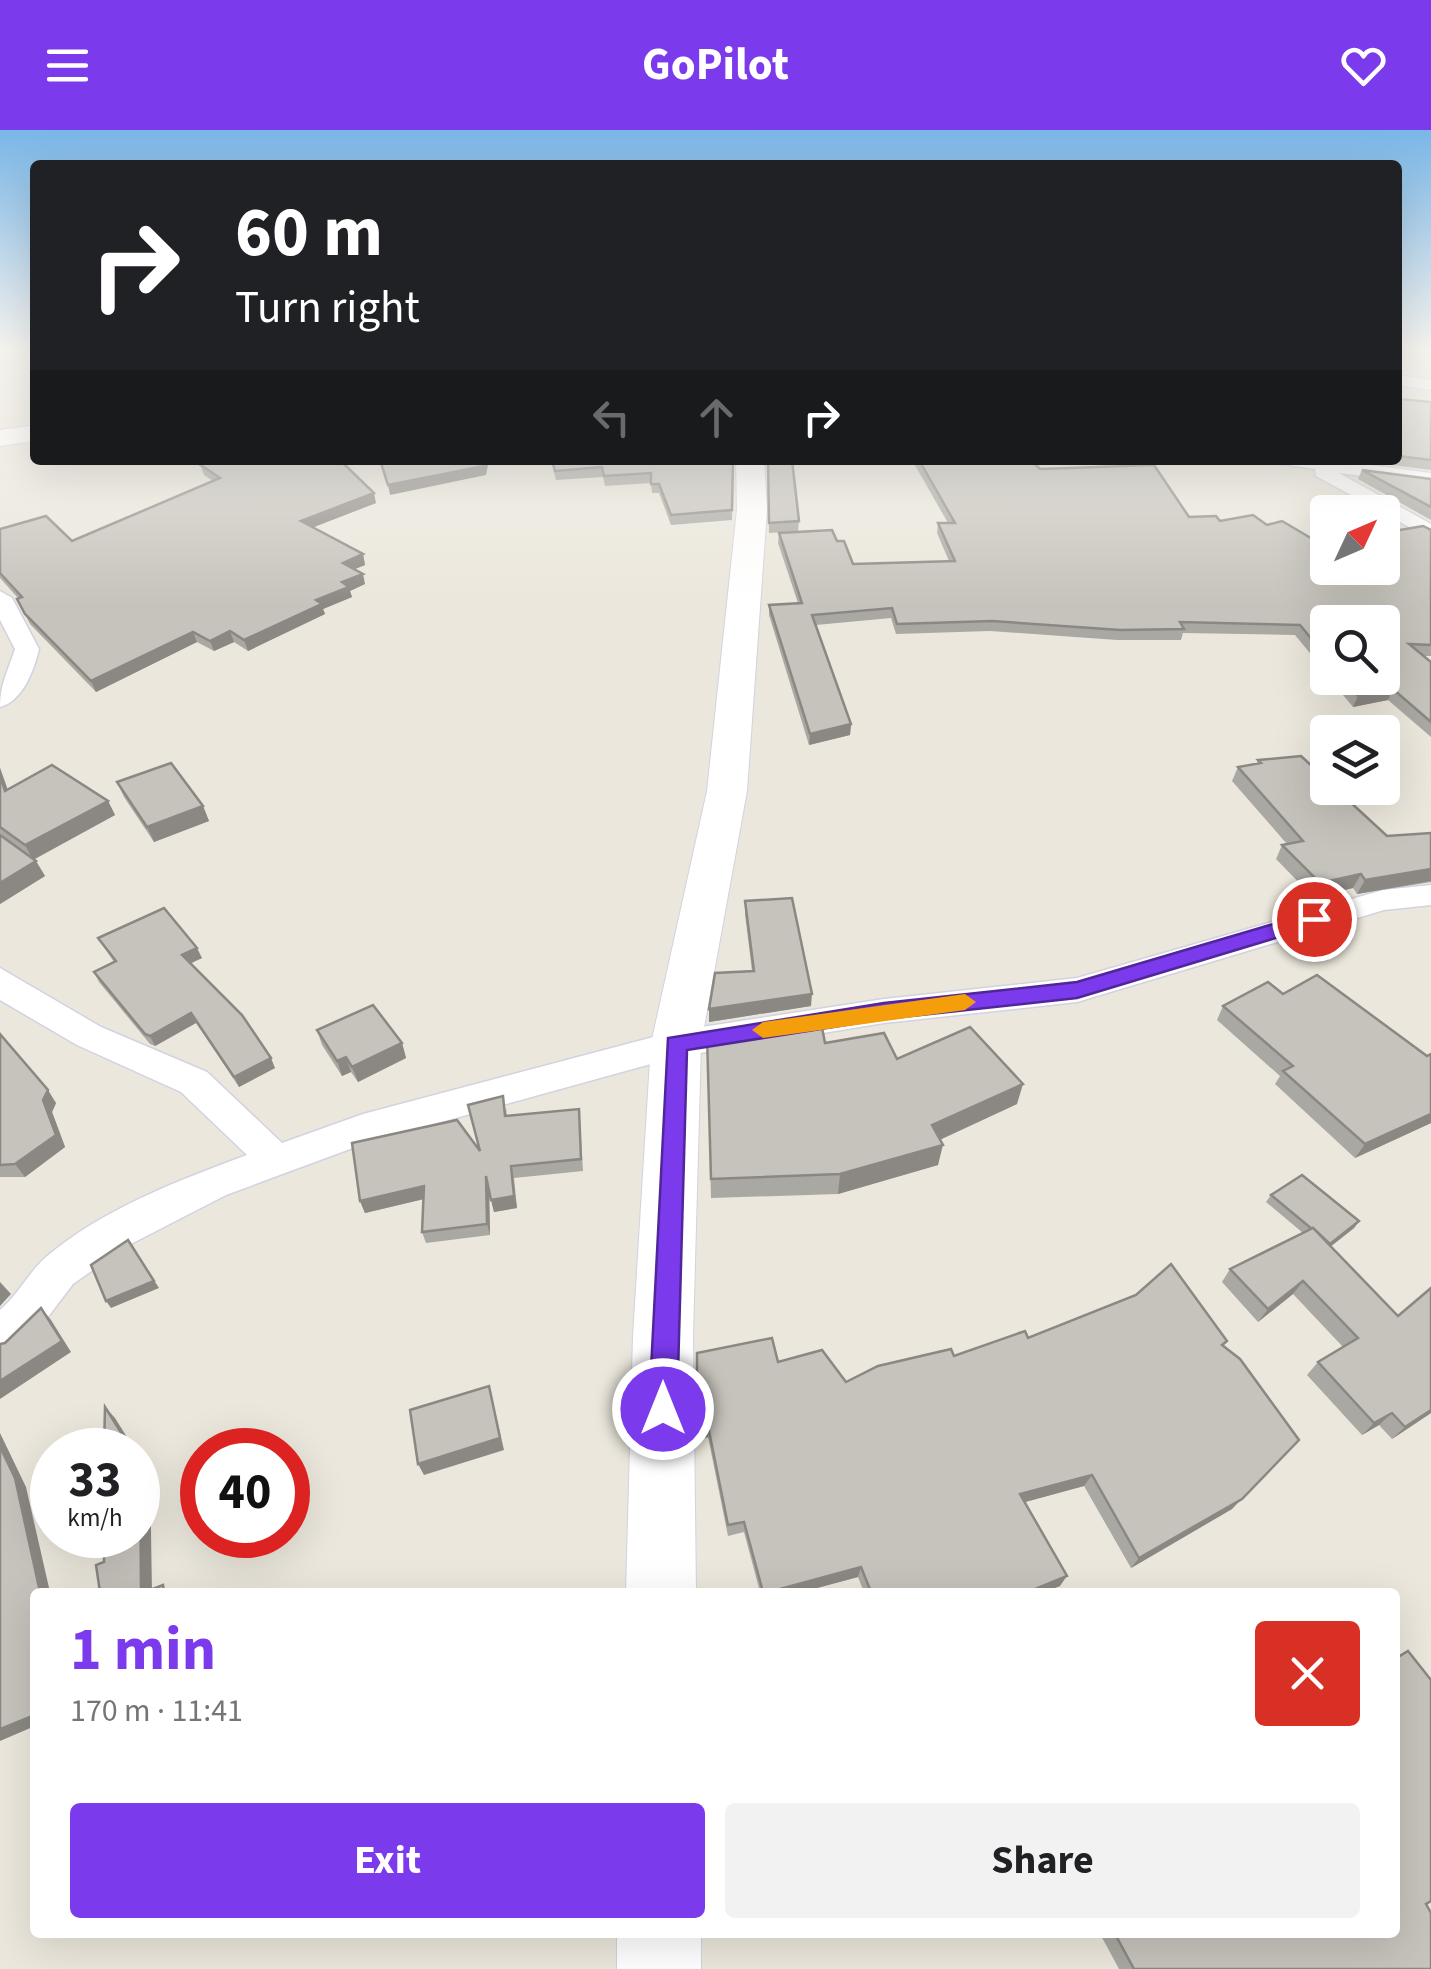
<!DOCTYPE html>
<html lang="en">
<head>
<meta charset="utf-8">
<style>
	:root { --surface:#fff; --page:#f2f2f2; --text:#202124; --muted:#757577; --accent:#7c3aed }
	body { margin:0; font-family:"Source Sans 3",sans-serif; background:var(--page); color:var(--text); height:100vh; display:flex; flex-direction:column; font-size:38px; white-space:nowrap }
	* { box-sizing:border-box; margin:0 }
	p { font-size:32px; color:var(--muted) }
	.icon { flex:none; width:55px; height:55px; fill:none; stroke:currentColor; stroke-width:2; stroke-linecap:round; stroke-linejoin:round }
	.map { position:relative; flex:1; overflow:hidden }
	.details { position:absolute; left:30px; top:1458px; width:1370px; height:350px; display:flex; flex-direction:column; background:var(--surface); border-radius:10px; box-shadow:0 10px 40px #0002 }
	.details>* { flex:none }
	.guide { position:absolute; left:30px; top:30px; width:1372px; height:305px; border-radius:10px; box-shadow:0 10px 40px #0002; background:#202124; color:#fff; overflow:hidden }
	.needle { width:65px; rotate:46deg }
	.controls { position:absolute; left:1310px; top:365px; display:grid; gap:20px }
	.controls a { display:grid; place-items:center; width:90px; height:90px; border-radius:10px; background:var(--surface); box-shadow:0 10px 40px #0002; font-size:50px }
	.speed { position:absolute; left:30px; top:1298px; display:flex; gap:20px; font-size:50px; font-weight:700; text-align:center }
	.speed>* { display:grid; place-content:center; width:130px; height:130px; border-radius:50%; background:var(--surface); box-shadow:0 10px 40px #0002; line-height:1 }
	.speed small { font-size:25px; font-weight:400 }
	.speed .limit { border:15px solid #d22; background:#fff; color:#111 }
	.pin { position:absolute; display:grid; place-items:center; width:85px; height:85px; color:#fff; margin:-42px; border:5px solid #fff; border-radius:50%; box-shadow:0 2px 10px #0007 }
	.me { position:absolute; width:110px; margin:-55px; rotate:0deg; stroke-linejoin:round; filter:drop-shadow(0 0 8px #0008) }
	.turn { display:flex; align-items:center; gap:35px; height:210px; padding:0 40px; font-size:45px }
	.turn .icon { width:130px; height:130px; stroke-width:2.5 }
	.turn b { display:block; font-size:70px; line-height:85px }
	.lanes { display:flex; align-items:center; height:95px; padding:0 40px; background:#0003; justify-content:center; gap:50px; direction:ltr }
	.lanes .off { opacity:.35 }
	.round { display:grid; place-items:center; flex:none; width:105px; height:105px; border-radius:10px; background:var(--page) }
	.summary { display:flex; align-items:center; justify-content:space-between; height:170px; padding:0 40px }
	h1 { font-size:60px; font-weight:700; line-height:75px; color:var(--accent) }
	.action { display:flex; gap:20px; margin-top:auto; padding:20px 40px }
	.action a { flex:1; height:115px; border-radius:10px; background:var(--accent); color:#fff; font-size:40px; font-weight:700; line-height:115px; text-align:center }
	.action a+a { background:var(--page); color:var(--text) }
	header { display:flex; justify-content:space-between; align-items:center; height:130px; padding:0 40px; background:var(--accent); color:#fff; font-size:45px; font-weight:700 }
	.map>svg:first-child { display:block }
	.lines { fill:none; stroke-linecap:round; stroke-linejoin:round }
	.street-casing { stroke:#d2d2e1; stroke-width:3 }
	.secondary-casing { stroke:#d2d2e1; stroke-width:2 }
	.street { fill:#fff; fill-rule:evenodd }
	.secondary { fill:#fff; fill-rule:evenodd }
	.wall { fill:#aaa8a2 }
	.shaded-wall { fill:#8b8884 }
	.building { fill:#c6c3bc; stroke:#8b8884; stroke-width:2.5 }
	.route { fill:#7c3aed; stroke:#51269a; stroke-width:2.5 }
	.slow { fill:#f59e0b }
</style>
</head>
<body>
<header><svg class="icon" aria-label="menu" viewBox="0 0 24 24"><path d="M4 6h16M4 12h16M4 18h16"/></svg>GoPilot<svg class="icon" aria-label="heart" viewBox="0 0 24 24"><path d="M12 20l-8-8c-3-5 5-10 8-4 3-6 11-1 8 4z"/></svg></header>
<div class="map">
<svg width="1431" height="1839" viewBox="0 0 1431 1839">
	<rect width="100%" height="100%" fill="#ebe7dc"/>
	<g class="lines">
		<g class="street-casing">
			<g id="street">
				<path d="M1398,245l33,5v10l-33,-5z"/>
				<path d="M1278,330h54l99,13v12l-92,-12 92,51v15l-115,-63 -1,-7 -34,-5z"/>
				<path d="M0,461l12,7 27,51c-5,21 -16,52 -39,58 0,-23 8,-36 15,-58l-15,-29z"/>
				<path d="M1431,755v20l-47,5 -307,92 -193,21 -208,34 -307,85 -143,53 -99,51 -54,38 -35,46 -23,20 -15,5v-45c18,-15 28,-37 46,-53 55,-47 133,-77 201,-102l-66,-63 -104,-47 -77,-45v-32l101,59 106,45 75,71 81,-29 313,-83 208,-32 193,-21 306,-88z"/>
			</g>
		</g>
		<g class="secondary-casing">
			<g id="secondary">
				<path d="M35,295v16l-35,5v-16z"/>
				<path d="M736,330h28l3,49 -20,282 -46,253 -8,292 3,256h-70l7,-256 18,-292 56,-253 30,-282z"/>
				<rect x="617" y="1802" width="84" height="37"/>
			</g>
		</g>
		<use href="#street" class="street"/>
		<use href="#secondary" class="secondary"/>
	</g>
	<g class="wall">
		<path d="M1398,269l33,3v68l-79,-10h46z"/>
		<path d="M190,330h150l36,43 -63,24 50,27 2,11 -10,4 10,15 -15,7 2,6 -29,12 2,5 -77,37 -14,-9 -20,9 -17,-9 -101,50 -66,-68 -13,-25 1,-1 -18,-20v-49l72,12 141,-60 -9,-6 -3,-8z"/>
		<path d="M551,330h182l-1,60 -61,5 -12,-32h-7l-1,-10 -46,3 -2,-9 -47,3z"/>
		<path d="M768,330l31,61 -1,10 -29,2z"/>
		<path d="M912,330h119l9,9 149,48 78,8 54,19 110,-14v126h-8l8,6v75l-43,-37 -35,7 -24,-29h53l-54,-56v53l-33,-40 -112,-2 -2,7h-64l-127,-9 -94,3 -5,-16 -75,7 35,99 -1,11 -41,10 -40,-130v-10l29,-2 -20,-60 1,-10 58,8 16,23 96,-3 -12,-28 1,-10h10z"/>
		<path d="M1362,340l69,9v41l-73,-41z"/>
		<path d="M1258,630l129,76 44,-3v49l-74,12 -4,-6 -40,9 -37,-38 6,-14 5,-1 -55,-63 6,-14 18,-3z"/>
		<path d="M0,638l8,22 100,11 7,14 -81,44 11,17 -45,28z"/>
		<path d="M117,652l86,24 6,15 -55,21 -30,-45z"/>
		<path d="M745,771l66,105 -102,16 43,-51 -7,-57z"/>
		<path d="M98,808l104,20 -12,6 85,104 -36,19 -43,-64 -41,23 -5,-2 -51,-62 -5,-10 20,-10z"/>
		<path d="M1283,864l144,62 4,-2v69l-76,35 -80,-74 5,-8 -63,-56 6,-14z"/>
		<path d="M317,900l85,13 4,15 -48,24 -7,-10 -9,4 -20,-31z"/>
		<path d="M0,904l56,69 -4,9 13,35 -40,30h-25z"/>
		<path d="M707,905l118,8 72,16 120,45 -77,36 -2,25 -100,29 -127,4z"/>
		<path d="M506,978l1,8 72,-7 4,62 -69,7 3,30 -23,4 -5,-23 1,46 -64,8 -4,-11 2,-33 -59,14 -5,-12 120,-50z"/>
		<path d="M1271,1065l88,26 -5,7 -23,18 67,70 33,-28v125l-39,26 -13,-14 -17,10 -55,-60 11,-13 25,-15 -50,-53 -35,28 -36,-40 8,-13 73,-36 -37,-31z"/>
		<path d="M1028,1208l199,3 -4,5 9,163 -101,59 -47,-82 -59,16 35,84 -16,6h-180l-6,-15 -56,15h-42l-16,-60 -16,4 -20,-99 -3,1 -7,-33 -1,-52 81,9 68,20z"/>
		<path d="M1426,1774l5,65h-312l-20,-37h296z"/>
	</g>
	<g class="shaded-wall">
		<path d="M485,330h4l-3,15 -96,20 -2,-10z"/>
		<path d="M374,363l2,10 -72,28 -3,-10z"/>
		<path d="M363,424l2,11 -20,8 -2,-10z"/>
		<path d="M363,444l2,10 -15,7 2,6 -29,12 2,5 -77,37 -4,-11 72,-40 26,-18z"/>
		<path d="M230,501l4,11 -20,9 -4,-10z"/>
		<path d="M193,502l4,10 -101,50 -5,-11z"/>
		<path d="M1393,559l-5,11 -35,7 5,-11z"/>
		<path d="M851,594l-1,11 -41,10 1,-11z"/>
		<path d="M0,638l13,37 -8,-14 -5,-15z"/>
		<path d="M108,671l7,14 -82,45 -8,-15z"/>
		<path d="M203,676l6,15 -55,21 -7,-15z"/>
		<path d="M36,731l9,15 -45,28v-21z"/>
		<path d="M1431,739v12l-74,13 8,-14z"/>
		<path d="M1361,744l-8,14 -40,9 7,-14z"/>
		<path d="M197,818l5,10 -16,7 -4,-10z"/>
		<path d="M812,864l-1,12 -102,16v-13z"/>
		<path d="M191,883l5,10 -41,23 -5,-10z"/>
		<path d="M402,913l4,15 -48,24 -6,-15z"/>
		<path d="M346,927l5,15 -9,4 -5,-15z"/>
		<path d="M271,928l4,10 -36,19 -5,-10z"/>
		<path d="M1023,954l-6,20 -89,41 4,-20z"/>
		<path d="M48,960l8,13 -4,9 13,35 -40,30 -10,-13z"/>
		<path d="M1431,984v9l-76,35 10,-14z"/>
		<path d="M943,1015l-5,20 -100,29 2,-20z"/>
		<path d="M511,1036l6,42 -23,4 -3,-12z"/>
		<path d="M486,1046l3,12 1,47 -3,-11z"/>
		<path d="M424,1056l4,12 -63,15 -5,-12z"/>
		<path d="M1359,1091l-5,7 -29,23 5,-7z"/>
		<path d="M128,1110l31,48 -48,20 -5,-7z"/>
		<path d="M1303,1151l-10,13 -35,28 10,-13z"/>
		<path d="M0,1152l11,12 -11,12z"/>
		<path d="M41,1178l10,12 20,32 -71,47v-18z"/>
		<path d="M489,1256l15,64 -80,25 -6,-11z"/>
		<path d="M105,1277l10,11 20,32h-3z"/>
		<path d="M1431,1280v3l-39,26 13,-12z"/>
		<path d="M1392,1283l-13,12 -17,10 12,-12z"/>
		<path d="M705,1296h3v11l-3,1z"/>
		<path d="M0,1303l26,54 24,105h-10l-40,-145z"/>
		<path d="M1299,1310l-67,69 -101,59 8,-10z"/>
		<path d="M138,1323l12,19 2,120h-11z"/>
		<path d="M1092,1345l-8,11 -70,19 6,-11z"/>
		<path d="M861,1437l-3,10 -56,15h-33z"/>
		<path d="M1067,1446l-7,10 -16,6h-16z"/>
		<path d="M35,1585v11l-35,15v-12z"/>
	</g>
	<g class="building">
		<path d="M1398,269l33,3v58l-33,-4z"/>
		<path d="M202,330h138l34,33 -73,28 62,33 -20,9 20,11 -21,8 7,5 -33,13 6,4 -78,36 -14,-9 -20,10 -17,-9 -102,49 -66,-67 -8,-15 5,-2 -22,-24v-44l46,-13 26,25 148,-63 -19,-13 6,-2z"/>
		<path d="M380,330h105l-1,6 -96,19z"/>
		<path d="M552,330h181l-1,50 -61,5 -12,-31h-8v-11l-47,3 -2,-9 -47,4z"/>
		<path d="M768,330h24l7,61 -30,2z"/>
		<path d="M919,330h112l9,9 114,-4 35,52 27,-1 4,5 33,-6 14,10 15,-4 39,23 7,-1v25h54v-35l41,-7 8,4v115l-22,-1 22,18v60l-38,-33 -35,7 -15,-18h39v-56h-54v37l-28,-34 -120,-3 4,7 -64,1 -128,-9 -95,3 -5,-16 -80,7 39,109 -41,10 -41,-129 33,-2 -23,-70 53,-3 5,11h7l9,23 102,-3 -17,-38h17z"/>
		<path d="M1362,340l69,9v28z"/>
		<path d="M1301,626l27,25v7h7l52,48 44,-3v36l-66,11 -4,-6 -41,9 -38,-38 21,-4 -65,-74 23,-4 -3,-3z"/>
		<path d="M171,633l32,43 -56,21 -30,-45z"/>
		<path d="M52,635l56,36 -83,44 -25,-18v-51l5,15z"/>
		<path d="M0,705l36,26 -36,22z"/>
		<path d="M792,768l20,96 -103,15 6,-36 39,-2 -9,-70z"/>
		<path d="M164,778l33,40 -15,7 60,60 29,43 -37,19 -43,-64 -41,23 -5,-2 -51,-62 22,-11 -18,-23z"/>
		<path d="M1317,845l110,81 4,-2v60l-66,30 -82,-73 10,-5 -70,-60 45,-24 15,12z"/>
		<path d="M373,875l29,38 -50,24 -6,-10 -9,4 -20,-31z"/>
		<path d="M820,887l5,26 59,-10 13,26 73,-32 53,57 -91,41 11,20 -103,29 -129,5 -4,-144z"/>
		<path d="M0,904l48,56 -5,10 13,35 -41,29 -15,1z"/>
		<path d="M503,966l2,20 74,-7 2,50 -70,7 3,30 -23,4 -5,-24 1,48 -65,8 2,-46 -64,15 -8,-58 105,-23 23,31 -12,-46z"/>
		<path d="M1302,1045l57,46 -29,23 -17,-16 -1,1 -41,-34z"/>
		<path d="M1313,1098l85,88 33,-28v122l-26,17 -13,-14 -18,10 -56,-61 40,-24 -55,-57 -35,28 -38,-40z"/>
		<path d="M128,1110l26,41 -48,20 -15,-36z"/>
		<path d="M1171,1134l56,77 -5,4 18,14 59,81 -57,59 -103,59 -47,-83 -72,19 47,82 -39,16h-157l-10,-25 -92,25h-6l-19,-70 -16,3 -20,-99h-3l-8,-33v-40l75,-15 6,24 44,-12 24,32 32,-16 73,-17 3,7 71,-25 3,7 108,-43z"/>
		<path d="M41,1178l21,33 -62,40v-37l5,-1z"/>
		<path d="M489,1256l11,52 -82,26 -8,-54z"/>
		<path d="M105,1277l27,43h-28z"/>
		<path d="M0,1317l15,31 25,114h-5v123l-35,14z"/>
		<path d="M138,1328l2,4 1,130h-41l-4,-27 8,-3v-27h34z"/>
		<path d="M163,1455l1,7h-19z"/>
		<path d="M1408,1521l23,29v221l-5,3 5,9v56h-297l-20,-37h281v-273z"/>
	</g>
	<linearGradient id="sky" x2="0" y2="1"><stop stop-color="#7ab6e7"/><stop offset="0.46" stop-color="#f6f4ef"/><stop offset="1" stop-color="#f6f4ef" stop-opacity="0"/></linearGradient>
	<rect width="1431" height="476" fill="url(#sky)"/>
	<path class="route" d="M1314,782l8,2 3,5 -3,5 -245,74 -193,21 -197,31 -10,359 -4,10 -10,4 -10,-4 -4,-10 19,-371 216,-35 193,-21z"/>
	<path class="slow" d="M965,864l11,8 -11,8 -202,28 -11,-8 11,-8z"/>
</svg>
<div class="controls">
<a><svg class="needle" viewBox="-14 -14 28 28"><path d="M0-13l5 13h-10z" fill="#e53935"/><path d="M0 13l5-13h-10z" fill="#757577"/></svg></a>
<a><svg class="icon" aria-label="search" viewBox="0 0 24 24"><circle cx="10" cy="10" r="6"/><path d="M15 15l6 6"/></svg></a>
<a><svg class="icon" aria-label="layers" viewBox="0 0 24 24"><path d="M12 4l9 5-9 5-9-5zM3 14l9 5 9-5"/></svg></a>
</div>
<div class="speed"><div>33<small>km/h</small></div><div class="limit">40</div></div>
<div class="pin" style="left:1314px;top:789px;background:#d93025"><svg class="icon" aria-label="arrive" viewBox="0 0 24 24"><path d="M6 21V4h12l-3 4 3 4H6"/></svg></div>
<svg class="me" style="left:663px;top:1279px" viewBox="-20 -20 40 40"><circle r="17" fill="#7c3aed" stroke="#fff" stroke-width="3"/><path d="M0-11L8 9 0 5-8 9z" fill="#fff"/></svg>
<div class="guide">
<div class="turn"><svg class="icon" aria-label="right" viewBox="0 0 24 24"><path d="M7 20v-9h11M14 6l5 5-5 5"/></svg><div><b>60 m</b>Turn right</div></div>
<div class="lanes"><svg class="icon off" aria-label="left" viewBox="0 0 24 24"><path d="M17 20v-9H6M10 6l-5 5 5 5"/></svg><svg class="icon off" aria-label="ahead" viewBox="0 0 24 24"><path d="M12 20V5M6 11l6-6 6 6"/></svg><svg class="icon" aria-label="right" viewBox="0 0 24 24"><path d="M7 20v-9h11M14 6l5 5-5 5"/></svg></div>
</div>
<section class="details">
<div class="summary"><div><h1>1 min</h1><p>170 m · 11:41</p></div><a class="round" style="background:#d93025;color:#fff"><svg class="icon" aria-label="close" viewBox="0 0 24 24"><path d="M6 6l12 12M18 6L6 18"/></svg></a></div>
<div class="action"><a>Exit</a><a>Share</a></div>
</section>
</div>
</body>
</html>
